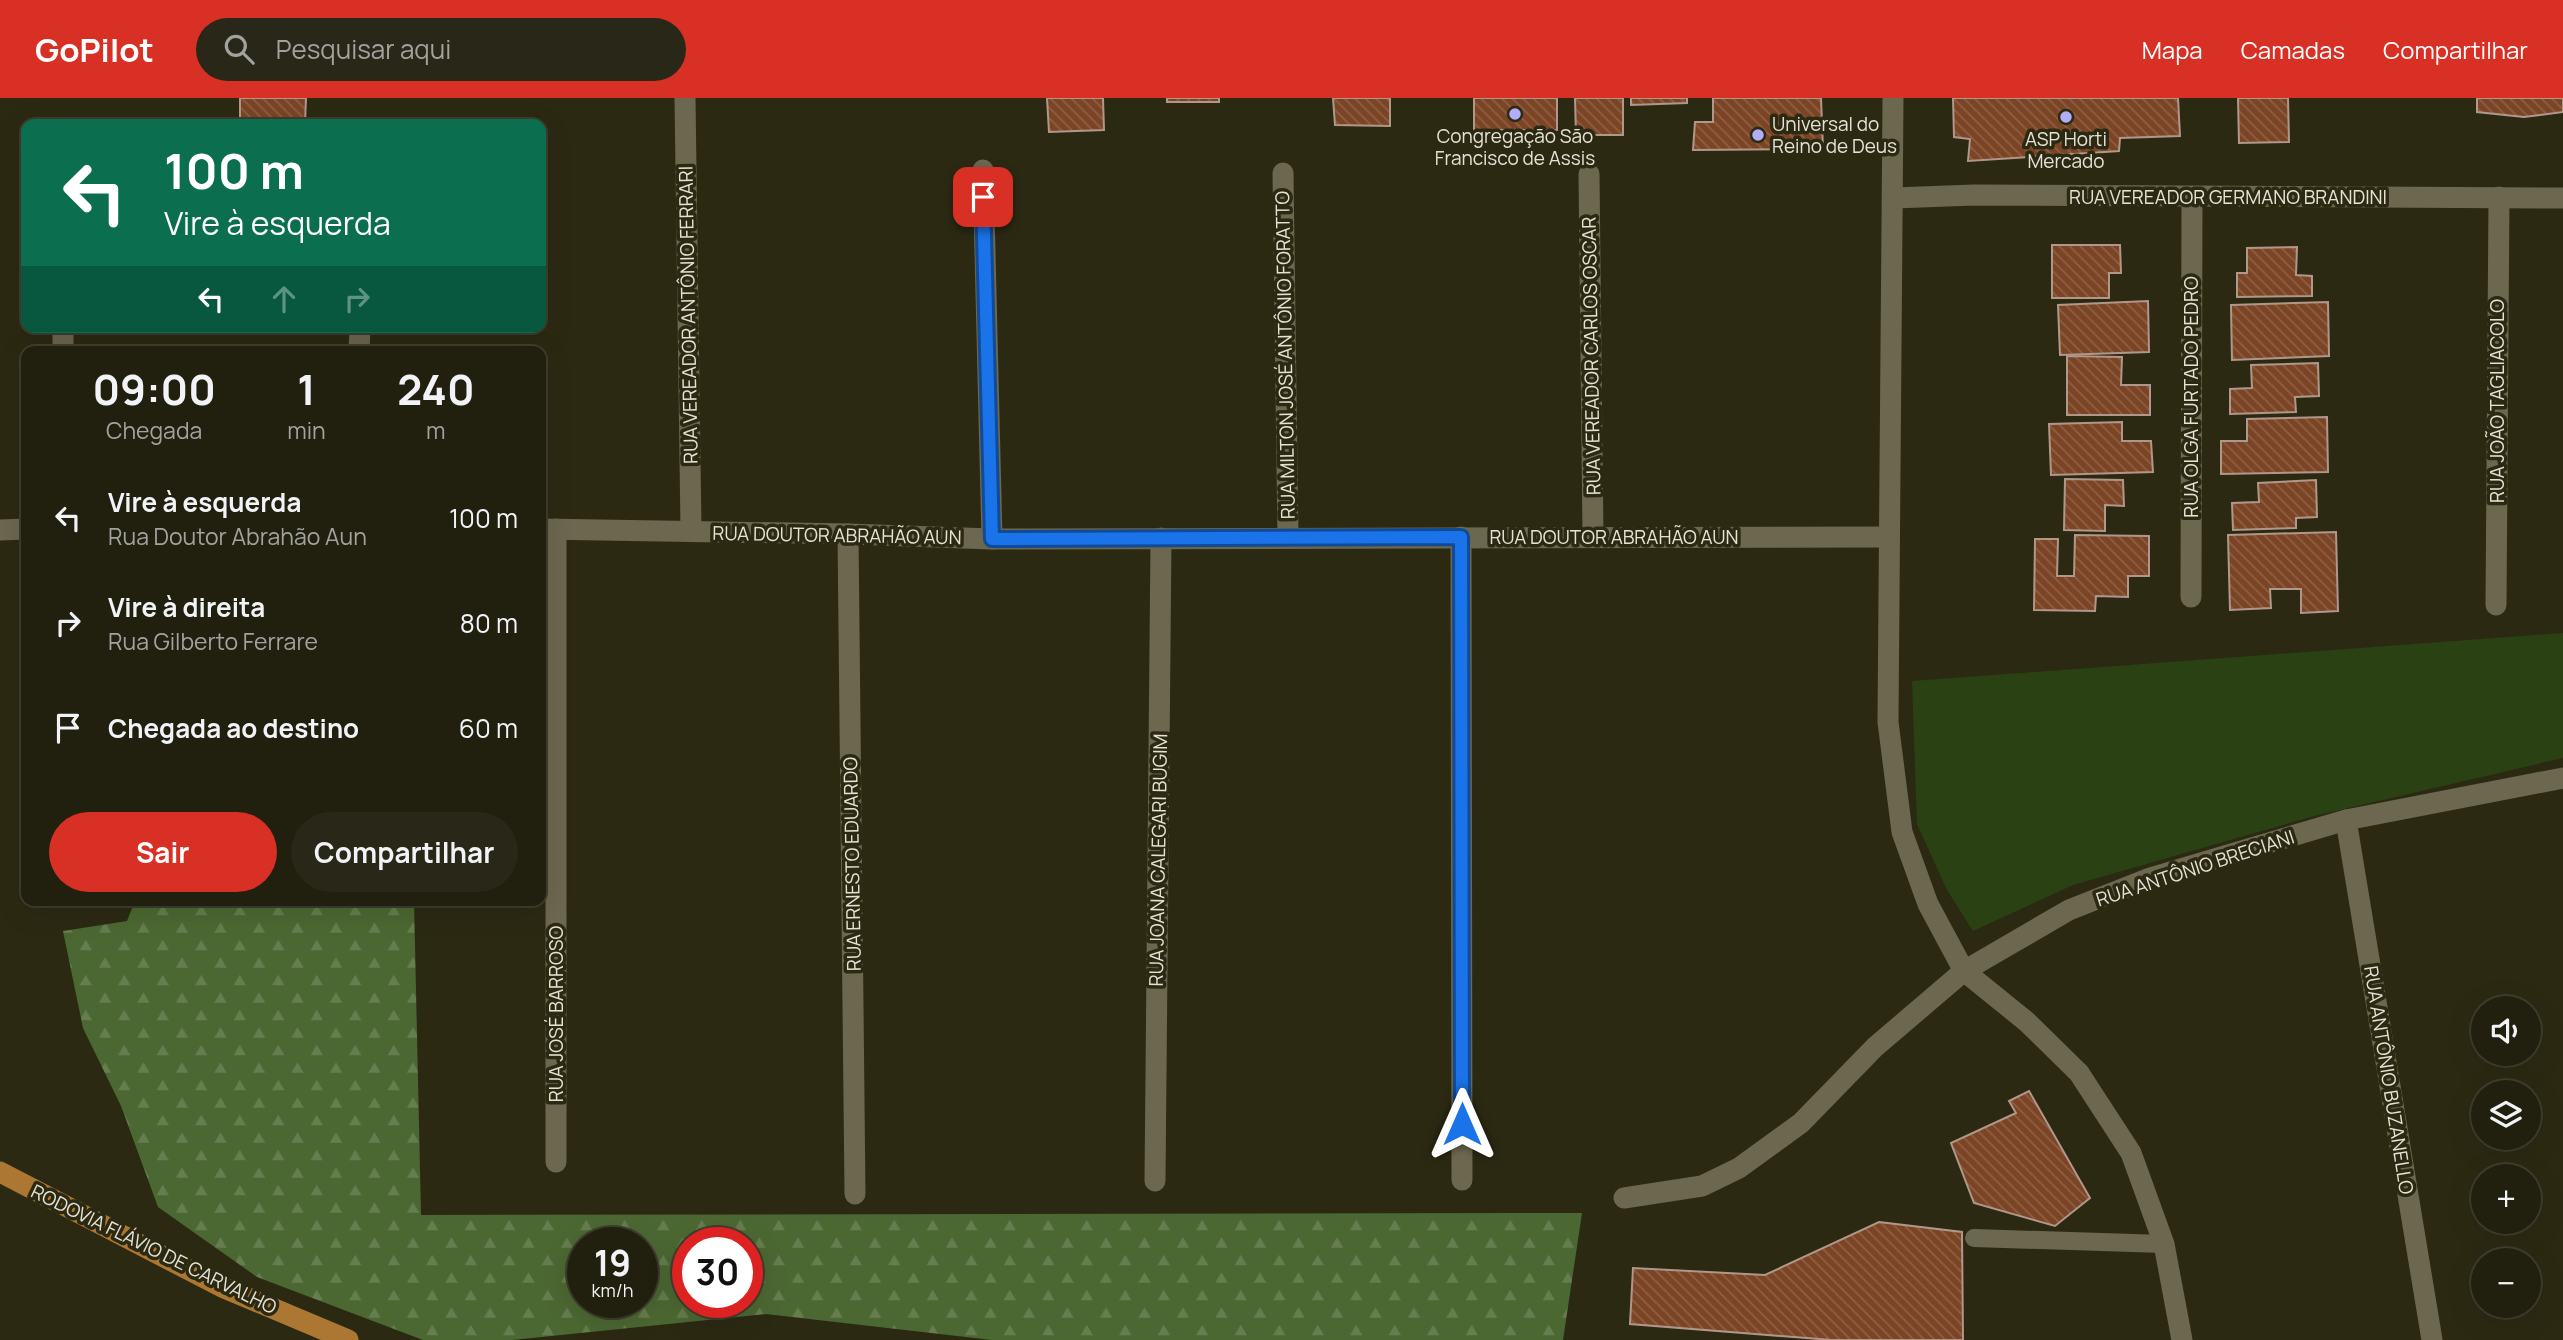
<!DOCTYPE html>
<html lang="pt">
<head>
<meta charset="utf-8">
<style>
	:root { --surface:#211f0e; --page:#292717; --text:#f1f3f6; --muted:#a2a29e; --line:#3e3d2e; --accent:#d93025 }
	body { margin:0; font-family:Manrope,sans-serif; background:var(--page); color:var(--text); height:100vh; display:flex; flex-direction:column; font-size:26px; white-space:nowrap }
	* { box-sizing:border-box; margin:0 }
	p { font-size:23px; color:var(--muted) }
	.icon { flex:none; width:38px; height:38px; fill:none; stroke:currentColor; stroke-width:2; stroke-linecap:round; stroke-linejoin:round }
	.map { position:relative; flex:1; overflow:hidden }
	.sheet { position:absolute; left:21px; top:248px; width:525px; height:560px; display:flex; flex-direction:column; background:var(--surface); border-radius:14px; box-shadow:0 7px 28px #0002,0 0 0 2px var(--line) }
	.sheet>* { flex:none }
	.guide { position:absolute; left:21px; top:21px; width:525px; height:214px; border-radius:14px; box-shadow:0 7px 28px #0002,0 0 0 2px var(--line); background:#0b6e4f; color:#fff; overflow:hidden }
	.controls { position:absolute; left:2471px; top:898px; display:grid; gap:14px }
	.controls a { display:grid; place-items:center; width:70px; height:70px; border-radius:50%; background:var(--surface); box-shadow:0 7px 28px #0002,0 0 0 2px var(--line); font-size:35px }
	.speed { position:absolute; left:567px; top:1129px; display:flex; gap:14px; font-size:35px; font-weight:700; text-align:center }
	.speed>* { display:grid; place-content:center; width:91px; height:91px; border-radius:50%; background:var(--surface); box-shadow:0 7px 28px #0002,0 0 0 2px var(--line); line-height:1 }
	.speed small { font-size:18px; font-weight:400 }
	.speed .limit { border:10px solid #d22; background:#fff; color:#111 }
	.pin { position:absolute; display:grid; place-items:center; width:60px; height:60px; color:#fff; margin:-30px; border-radius:14px; box-shadow:0 4px 10px #0006 }
	.me { position:absolute; width:77px; margin:-38px; rotate:0deg; stroke-linejoin:round; filter:drop-shadow(0 0 5px #0008) }
	.turn { display:flex; align-items:center; gap:24px; height:147px; padding:0 28px; font-size:32px }
	.turn .icon { width:91px; height:91px; stroke-width:2.5 }
	.turn b { display:block; font-size:49px; line-height:60px }
	.lanes { display:flex; align-items:center; height:66px; padding:0 28px; background:#0003; justify-content:center; gap:35px; direction:ltr }
	.lanes .off { opacity:.35 }
	.eta { display:flex; justify-content:space-evenly; align-items:center; height:119px; text-align:center }
	.eta b { font-size:42px; font-weight:700; line-height:49px }
	.button { display:flex; gap:14px; margin-top:auto; padding:14px 28px }
	.button a { flex:1; height:80px; border-radius:42px; background:var(--accent); color:#fff; font-size:28px; font-weight:700; line-height:80px; text-align:center }
	.button a+a { background:var(--page); color:var(--text) }
	ul { padding:0; list-style:none }
	li { display:flex; align-items:center; gap:21px; height:105px; padding:0 28px }
	li div { flex:1 }
	li b { display:block; font-size:26px }
	li em { font-style:normal }
	header { display:flex; align-items:center; gap:42px; box-sizing:border-box; height:98px; padding:0 35px; background:var(--accent); color:#fff }
	header strong { font-size:33px }
	nav { display:flex; gap:38px; margin-inline-start:auto; font-size:24px }
	.search { width:490px; height:63px; background:var(--page); display:flex; align-items:center; gap:18px; box-sizing:border-box; padding:0 24px; border-radius:38px; color:var(--muted); font-size:26px }
	.map>svg:first-child { display:block }
	.green { fill:#2a4113 }
	.forest { fill:url(#forest-firs); fill-rule:evenodd }
	.building { fill:url(#building-back-hatch); stroke:#b1978a; stroke-width:2 }
	.lines { fill:none; stroke-linecap:round; stroke-linejoin:round }
	.lane { stroke:#6c674f; stroke-width:18 }
	.street { stroke:#6c674f; stroke-width:21 }
	.primary { stroke:#ab7732; stroke-width:21 }
	.route-casing { stroke:#114b97; stroke-width:18 }
	.route { stroke:#1a73e8; stroke-width:12 }
	.poi-dot { fill:#b2adf9; stroke:#2c2913; stroke-width:2.5 }
	.labels { text-anchor:middle; stroke-width:7; stroke-linejoin:round; paint-order:stroke }
	.poi-label { font-size:19px; fill:#e4e2d4; stroke:#2c2913 }
	.street-label { font-size:19px; fill:#e4e2d4; stroke:#2c2913 }
</style>
</head>
<body>
<header>
<strong>GoPilot</strong>
<div class="search"><svg class="icon" aria-label="search" viewBox="0 0 24 24"><circle cx="10" cy="10" r="6"/><path d="M15 15l6 6"/></svg>Pesquisar aqui</div>
<nav><a>Mapa</a><a>Camadas</a><a>Compartilhar</a></nav>
</header>
<div class="map">
<svg width="2563" height="1242" viewBox="0 0 2563 1242">
	<defs>
		<pattern id="forest-firs" width="22" height="20" patternUnits="userSpaceOnUse" patternTransform="scale(1.75)"><rect width="22" height="20" fill="#4c6832"/><path d="M5 1l3.5 6h-7zM16 11l3.5 6h-7z" fill="#667d4f"/></pattern>
		<pattern id="building-back-hatch" width="6" height="6" patternUnits="userSpaceOnUse" patternTransform="scale(1.75)"><rect width="6" height="6" fill="#7b4425"/><path d="M-1 5l2 2M0 0l6 6M5-1l2 2" fill="none" stroke="#8e5f44"/></pattern>
	</defs>
	<rect width="100%" height="100%" fill="#2c2913"/>
	<path class="green" d="M2563,535v125l-249,58 -241,69 -100,46 -26,-41 -30,-66 -5,-143z"/>
	<path class="forest" d="M135,803h279l7,314 1161,-2 -19,127h-571l-226,-26 -254,26h-89l-166,-63 -99,-70 -37,-101 -38,-78 -20,-97 64,-10zM583,1144h59v60h-59zM747,1144v60h-59v-60z"/>
	<g class="building">
		<path d="M240,0h66l-1,26h-65z"/>
		<path d="M1047,0h56l1,32 -55,2z"/>
		<rect x="1167" y="0" width="52" height="4"/>
		<path d="M1333,0h57v28l-55,-1z"/>
		<rect x="1474" y="0" width="83" height="32"/>
		<path d="M1575,0h48v37h-47z"/>
		<path d="M1631,0h56v5l-56,2z"/>
		<path d="M1713,0h108l2,51 -130,1 2,-28h18z"/>
		<path d="M1953,0h225l2,38 -60,2 -1,13 -151,10 2,-22 -16,-2z"/>
		<path d="M2238,0h50l1,44 -50,1z"/>
		<path d="M2477,0h86v14l-39,5 -47,-5z"/>
		<path d="M2052,147h68l1,28h-12v25h-57z"/>
		<path d="M2297,149l-1,28 16,1v20l-75,1v-24h10v-25z"/>
		<path d="M2148,203l1,51 -89,3 -2,-50z"/>
		<path d="M2328,204l1,54 -97,4 -1,-55z"/>
		<path d="M2067,258l55,1 -1,28h29v30h-83z"/>
		<path d="M2318,265l1,33 -24,1 1,15 -66,2v-25l22,-1 -1,-23z"/>
		<path d="M2327,319l1,55 -107,2v-33h26v-22z"/>
		<path d="M2122,324v19h29l2,31 -102,3 -2,-51z"/>
		<path d="M2065,381l58,1 1,26 -19,-1v26l-41,-1z"/>
		<path d="M2316,382l1,37 -21,1v10l-63,2 -1,-27 27,-1 -1,-19z"/>
		<path d="M2336,434l2,79 -37,2v-24h-31l1,19 -41,2 -2,-75z"/>
		<path d="M2075,437l74,1v40h-21v21l-32,-1 -1,15 -61,-1 1,-71h23l-1,37h17z"/>
		<path d="M2029,993l61,107 -35,28 -81,-23 -23,-60 65,-30 -7,-12z"/>
		<path d="M1879,1124l83,10 1,108h-131l-202,-16 3,-56 132,7z"/>
	</g>
	<g class="lines">
		<path class="lane" d="M1974,1140l190,6"/>
		<g class="street">
			<path d="M685,0l6,433"/>
			<path d="M1893,0l-5,624 14,110 26,72 36,67 63,51 52,51 52,80 33,91 18,96"/>
			<path d="M983,72l9,369"/>
			<path d="M1283,75l5,365"/>
			<path d="M1589,76l4,363"/>
			<path d="M1894,100l80,-3 589,3"/>
			<path d="M63,254v-25"/>
			<path d="M359,254l1,-25"/>
			<path d="M541,431l307,5 144,5 897,-2"/>
			<path d="M0,432l26,-1"/>
			<path d="M848,436l7,660"/>
			<path d="M1461,439l1,643"/>
			<path d="M2191,499l1,-399"/>
			<path d="M2496,507l3,-408"/>
			<path d="M2346,722l86,520"/>
			<path d="M556,1064v-633"/>
			<path d="M1155,1083l6,-643"/>
			<path d="M1624,1100l78,-12 37,-18 62,-45 74,-76 89,-76 105,-61 81,-32 196,-58 217,-42"/>
		</g>
		<path class="primary" d="M0,1074l222,115 126,53"/>
	</g>
	<g class="lines">
		<g class="route-casing">
			<path id="route" d="M983,99l9,342 469,-2 1,587"/>
		</g>
		<use href="#route" class="route"/>
	</g>
	<g class="poi-dot">
		<circle cx="1515" cy="16" r="7"/>
		<circle cx="2066" cy="19" r="7"/>
		<circle cx="1758" cy="37" r="7"/>
	</g>
	<g class="labels">
		<g class="poi-label">
			<text x="1772" y="33" text-anchor="start">Universal do<tspan x="1772" dy="22">Reino de Deus</tspan></text>
			<text x="1515" y="45">Congregação São<tspan x="1515" dy="22">Francisco de Assis</tspan></text>
			<text x="2066" y="48">ASP Horti<tspan x="2066" dy="22">Mercado</tspan></text>
		</g>
		<g class="street-label">
			<text x="2228" y="106">RUA VEREADOR GERMANO BRANDINI</text>
			<text transform="translate(688 217) rotate(-91)" y="7">RUA VEREADOR ANTÔNIO FERRARI</text>
			<text transform="translate(1285 257) rotate(-91)" y="7">RUA MILTON JOSÉ ANTÔNIO FORATTO</text>
			<text transform="translate(1591 258) rotate(-91)" y="7">RUA VEREADOR CARLOS OSCAR</text>
			<text transform="translate(2191 299) rotate(-90)" y="7">RUA OLGA FURTADO PEDRO</text>
			<text transform="translate(2497 303) rotate(-90)" y="7">RUA JOÃO TAGLIACOLO</text>
			<text transform="translate(837 437) rotate(1)" y="7">RUA DOUTOR ABRAHÃO AUN</text>
			<text x="1614" y="446">RUA DOUTOR ABRAHÃO AUN</text>
			<text transform="translate(1158 762) rotate(-89)" y="7">RUA JOANA CALEGARI BUGIM</text>
			<text transform="translate(852 766) rotate(-91)" y="7">RUA ERNESTO EDUARDO</text>
			<text transform="translate(2195 770) rotate(-18)" y="7">RUA ANTÔNIO BRECIANI</text>
			<text transform="translate(556 916) rotate(-90)" y="7">RUA JOSÉ BARROSO</text>
			<text transform="translate(2389 982) rotate(81)" y="7">RUA ANTÔNIO BUZANELLO</text>
			<text transform="translate(154 1151) rotate(26)" y="7">RODOVIA FLÁVIO DE CARVALHO</text>
		</g>
	</g>
</svg>
<div class="controls">
<a><svg class="icon" aria-label="sound" viewBox="0 0 24 24"><path d="M4 9h4l5-4v14l-5-4H4zM17 9q2 3 0 6"/></svg></a>
<a><svg class="icon" aria-label="layers" viewBox="0 0 24 24"><path d="M12 4l9 5-9 5-9-5zM3 14l9 5 9-5"/></svg></a>
<a>+</a>
<a>−</a>
</div>
<div class="speed"><div>19<small>km/h</small></div><div class="limit">30</div></div>
<div class="pin" style="left:983px;top:99px;background:#d93025"><svg class="icon" aria-label="arrive" viewBox="0 0 24 24"><path d="M6 21V4h12l-3 4 3 4H6"/></svg></div>
<svg class="me" style="left:1462px;top:1026px" viewBox="-20 -20 40 40"><path d="M0-17L14 15 0 8-14 15z" fill="#1a73e8" stroke="#fff" stroke-width="4"/></svg>
<div class="guide">
<div class="turn"><svg class="icon" aria-label="left" viewBox="0 0 24 24"><path d="M17 20v-9H6M10 6l-5 5 5 5"/></svg><div><b>100 m</b>Vire à esquerda</div></div>
<div class="lanes"><svg class="icon" aria-label="left" viewBox="0 0 24 24"><path d="M17 20v-9H6M10 6l-5 5 5 5"/></svg><svg class="icon off" aria-label="ahead" viewBox="0 0 24 24"><path d="M12 20V5M6 11l6-6 6 6"/></svg><svg class="icon off" aria-label="right" viewBox="0 0 24 24"><path d="M7 20v-9h11M14 6l5 5-5 5"/></svg></div>
</div>
<section class="sheet">
<div class="eta">
<div><b>09:00</b><p>Chegada</p></div>
<div><b>1</b><p>min</p></div>
<div><b>240</b><p>m</p></div>
</div>
<ul>
<li><svg class="icon" aria-label="left" viewBox="0 0 24 24"><path d="M17 20v-9H6M10 6l-5 5 5 5"/></svg><div><b>Vire à esquerda</b><p>Rua Doutor Abrahão Aun</p></div><em>100 m</em></li>
<li><svg class="icon" aria-label="right" viewBox="0 0 24 24"><path d="M7 20v-9h11M14 6l5 5-5 5"/></svg><div><b>Vire à direita</b><p>Rua Gilberto Ferrare</p></div><em>80 m</em></li>
<li><svg class="icon" aria-label="arrive" viewBox="0 0 24 24"><path d="M6 21V4h12l-3 4 3 4H6"/></svg><div><b>Chegada ao destino</b></div><em>60 m</em></li>
</ul>
<div class="button"><a>Sair</a><a>Compartilhar</a></div>
</section>
</div>
</body>
</html>
